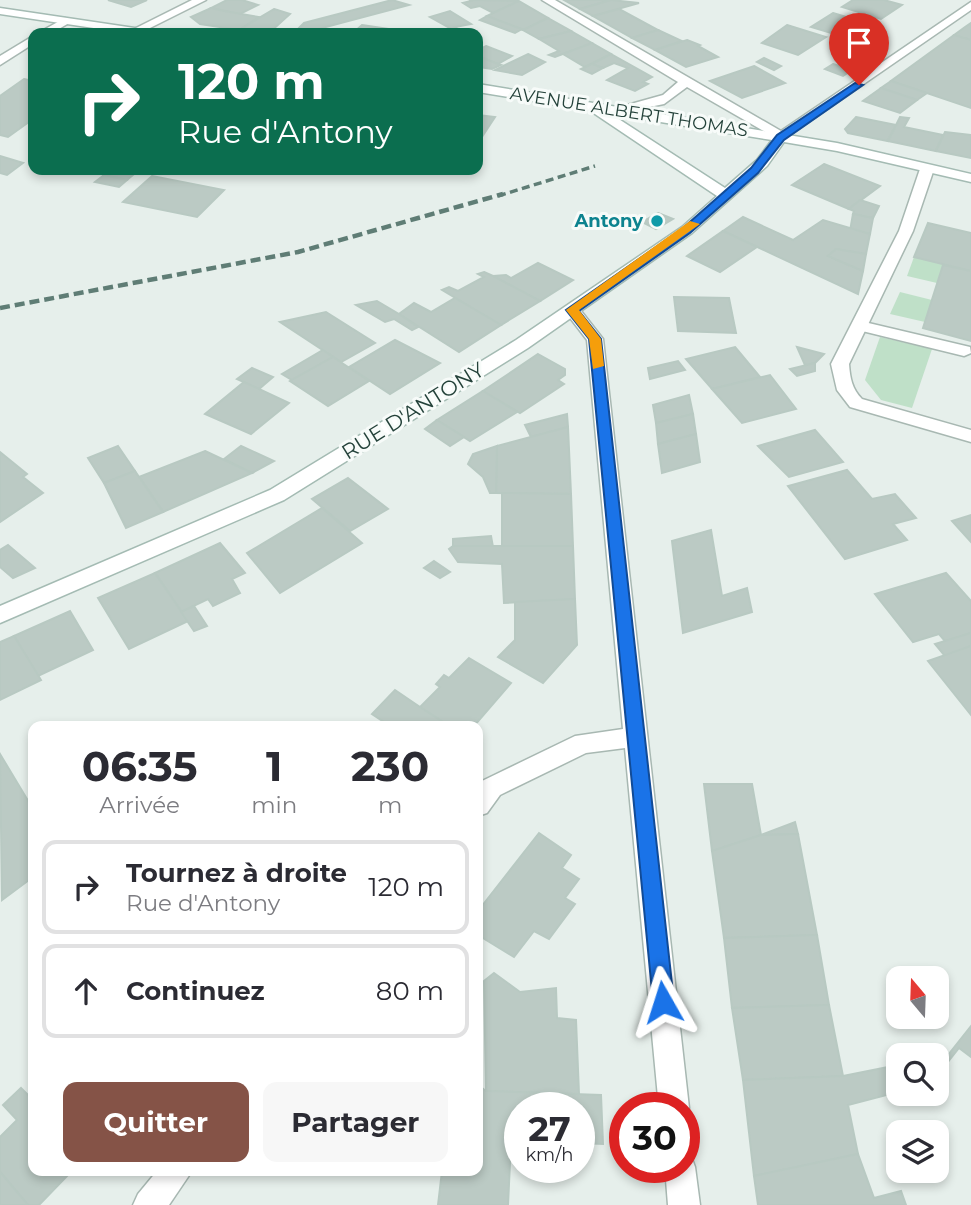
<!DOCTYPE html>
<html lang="fr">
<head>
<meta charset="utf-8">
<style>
	:root { --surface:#fff; --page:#f7f7f7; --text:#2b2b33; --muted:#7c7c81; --line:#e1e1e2; --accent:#855347 }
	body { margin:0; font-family:Montserrat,sans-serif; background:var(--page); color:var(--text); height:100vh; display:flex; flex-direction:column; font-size:26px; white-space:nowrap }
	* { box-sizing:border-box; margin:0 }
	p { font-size:23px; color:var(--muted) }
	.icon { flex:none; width:38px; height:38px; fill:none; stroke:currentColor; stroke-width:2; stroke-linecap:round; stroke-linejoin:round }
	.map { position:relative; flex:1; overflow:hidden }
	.side { position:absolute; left:28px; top:721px; width:455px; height:455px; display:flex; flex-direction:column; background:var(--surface); border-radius:14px; box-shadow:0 4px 10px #0003 }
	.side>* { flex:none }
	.guide { position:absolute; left:28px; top:28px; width:455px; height:147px; border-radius:14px; box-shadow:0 4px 10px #0003; background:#0b6e4f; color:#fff; overflow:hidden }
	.needle { width:46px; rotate:341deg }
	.fabs { position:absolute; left:886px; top:966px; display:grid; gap:14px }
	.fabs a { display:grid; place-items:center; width:63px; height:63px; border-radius:14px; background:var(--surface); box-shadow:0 4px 10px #0003; font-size:35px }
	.speed { position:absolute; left:504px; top:1092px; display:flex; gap:14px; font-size:35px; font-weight:700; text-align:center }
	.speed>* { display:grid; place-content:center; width:91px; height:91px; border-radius:50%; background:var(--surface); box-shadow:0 4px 10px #0003; line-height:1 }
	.speed small { font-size:18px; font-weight:400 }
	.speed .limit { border:10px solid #d22; background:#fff; color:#111 }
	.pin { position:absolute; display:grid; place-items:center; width:60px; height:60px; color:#fff; margin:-72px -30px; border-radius:50% 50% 50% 0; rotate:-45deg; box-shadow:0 0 7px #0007 }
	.pin .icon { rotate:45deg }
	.me { position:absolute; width:77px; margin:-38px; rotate:354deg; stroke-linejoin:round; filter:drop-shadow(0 0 5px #0008) }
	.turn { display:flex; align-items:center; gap:24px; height:147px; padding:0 35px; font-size:32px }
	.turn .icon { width:91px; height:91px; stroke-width:2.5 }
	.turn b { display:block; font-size:49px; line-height:60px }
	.eta { display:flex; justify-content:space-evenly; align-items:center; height:119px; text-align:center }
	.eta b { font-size:42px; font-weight:700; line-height:49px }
	.cta { display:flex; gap:14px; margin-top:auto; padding:14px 35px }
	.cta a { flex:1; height:80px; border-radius:14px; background:var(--accent); color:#fff; font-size:28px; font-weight:700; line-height:80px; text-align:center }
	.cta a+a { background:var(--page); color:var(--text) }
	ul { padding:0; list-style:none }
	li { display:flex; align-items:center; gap:21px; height:94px; margin:0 14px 10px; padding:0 21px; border:4px solid var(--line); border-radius:14px }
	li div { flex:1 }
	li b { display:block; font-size:26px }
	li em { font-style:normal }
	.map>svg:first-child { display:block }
	.green { fill:#bfe0c8 }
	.building { fill:#bbcac4; stroke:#b8c9c2; stroke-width:2 }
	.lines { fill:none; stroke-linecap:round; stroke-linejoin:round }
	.lane-casing { stroke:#a8b8b2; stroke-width:3 }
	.street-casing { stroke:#a8b8b2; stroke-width:3 }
	.secondary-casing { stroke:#a4bbb3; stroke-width:3 }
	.lane { fill:#fff; fill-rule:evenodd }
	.street { fill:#fff; fill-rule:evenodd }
	.secondary { fill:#fff; fill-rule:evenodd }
	.rail-far1 { stroke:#5f7d75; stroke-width:3.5; stroke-dasharray:8 4.5; stroke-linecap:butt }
	.rail { stroke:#5f7d75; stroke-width:4.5; stroke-dasharray:10 5; stroke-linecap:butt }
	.route { fill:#1a73e8; stroke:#114b97; stroke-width:2 }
	.slow { fill:#f59e0b }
	.culture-dot { fill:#0f9aa8; stroke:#f7fbf9; stroke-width:2.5 }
	.labels { text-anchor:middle; stroke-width:6; stroke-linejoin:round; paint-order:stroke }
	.far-street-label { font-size:18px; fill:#24423a; stroke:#f7fbf9 }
	.far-culture-label { font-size:18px; font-weight:bold; fill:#0d838f; stroke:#f7fbf9; text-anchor:end }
	.street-label { font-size:21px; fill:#24423a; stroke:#f7fbf9 }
</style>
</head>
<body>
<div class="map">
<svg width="971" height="1205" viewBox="0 0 971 1205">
	<rect width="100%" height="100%" fill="#e6efeb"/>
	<g class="green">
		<path d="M914,257l29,7 -6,19 -30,-7z"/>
		<path d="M900,292l32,8 -7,22 -35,-8z"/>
		<path d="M880,337l52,12 -20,59 -31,-8 -16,-20z"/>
	</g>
	<g class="building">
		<path d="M108,0h39l-16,7z"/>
		<path d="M227,0h15l16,5 -18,9 -29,-6z"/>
		<path d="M392,0l17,5 -87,23 -7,5h-21l10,-10z"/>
		<path d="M564,0h47l-31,9z"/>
		<path d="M611,0l28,3 -46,13 -13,-7z"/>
		<path d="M853,0h31l18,5 -21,14 -39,-12z"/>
		<path d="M471,1l-1,-1 49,1 -26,12 -13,-7 -9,2 -8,-5z"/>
		<path d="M519,1l29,17 -25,12 -36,-14z"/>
		<path d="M211,8l13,3 35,6 -20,13 -39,-6 -9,-7z"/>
		<path d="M274,9l16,5 -21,19 -30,-3z"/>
		<path d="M619,9l39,21 -26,8 -39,-22z"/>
		<path d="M450,11l21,13 -16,3 4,3 -4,1 -25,-14z"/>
		<path d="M833,13l40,12 -22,14 -40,-12z"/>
		<path d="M487,16l29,11 6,2 -7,4 -35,-13z"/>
		<path d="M548,18l23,13 -32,8 -16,-9z"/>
		<path d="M971,23v17l-17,-5 11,-8z"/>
		<path d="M362,25l40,6 -49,2z"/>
		<path d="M787,25l39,12 -28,18 -36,-12z"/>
		<path d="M658,30l24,11 -27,9 -23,-12z"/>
		<path d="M571,31l21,12 -37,14 -6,-2 10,-4 -20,-12z"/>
		<path d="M954,35l17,5v68l-80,-27z"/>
		<path d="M687,40l13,5 -2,1 20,11 -32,10 -31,-17z"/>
		<path d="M592,43l19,11 -26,13 -22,-13z"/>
		<path d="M486,46l26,10 -14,8 -20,-8v-6z"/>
		<path d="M528,54l17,8 -23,13 -27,-5z"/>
		<path d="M611,54l41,23 -9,5 5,2 -13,7 -28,-11 21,-12 -14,-5 -11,5 -11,-4z"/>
		<path d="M478,56l20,8 3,1 -9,4 -14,-2z"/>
		<path d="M764,58l17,8 -7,4 -17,-8z"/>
		<path d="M592,64l11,4 -11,6 -11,-5z"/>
		<path d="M833,64l19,6 -9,6 -18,-7z"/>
		<path d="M754,66l31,17 -43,15 -32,-17z"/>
		<path d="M24,79l9,2v38l-25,18 -8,-2v-39z"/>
		<path d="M891,81l36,12 -10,7 -36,-12z"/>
		<path d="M881,88l36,12 -17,13 -37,-12z"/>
		<path d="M478,115l17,2 -17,26z"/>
		<path d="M856,117l40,8 -8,16 -40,-8 -3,-4z"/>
		<path d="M900,117l9,1 -5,9 39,8 -7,16 -48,-10z"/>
		<path d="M945,132l26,3v23l-35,-7z"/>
		<path d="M0,156l23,7 -16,12 -7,-2z"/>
		<path d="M824,164l56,22 -31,23 -57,-24z"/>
		<path d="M110,170h3l21,4 -7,6 -23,-5z"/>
		<path d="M104,175l23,5 -8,7 -24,-5z"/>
		<path d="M152,176l72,14 -27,27 -74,-15z"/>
		<path d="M860,200l19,6 -6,12 -20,-4 1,-3 -5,-2z"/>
		<path d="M658,213l15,6 -17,10 -14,-7z"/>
		<path d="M853,214l20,4 -3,16 -20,-3z"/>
		<path d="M743,217l50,23 30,-20 47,14 -4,20 -30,-5 -8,7 35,15 -5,23 -135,-63z"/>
		<path d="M928,223l43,10v38l-57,-14z"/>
		<path d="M723,231l34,16 -37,25 -33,-16z"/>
		<path d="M836,249l30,5 -3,17 -35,-15z"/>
		<path d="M538,263l35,17 -33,21 -47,-25 13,-1 5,3z"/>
		<path d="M943,265l28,6v70l-48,-13z"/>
		<path d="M484,272l9,4 47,25 -39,24 -59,-35 7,-3 9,4 26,-14 -6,-3z"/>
		<path d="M674,297l55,1 7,35 -58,-2z"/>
		<path d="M455,298l46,27 -42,27 -60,-38 15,-11 17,9z"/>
		<path d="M377,301l22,13 19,13 -6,3 -18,-11 -9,3 -29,-17z"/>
		<path d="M326,312l49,31 -34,19 -61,-40z"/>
		<path d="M395,340l45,23 -50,31 -41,-27z"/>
		<path d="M735,347l25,30 -48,12 -26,-30z"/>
		<path d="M797,347l27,7 -9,9 -10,2z"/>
		<path d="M323,350l10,7 -41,23 -10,-6z"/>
		<path d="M538,354l27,15v6l-7,5 6,4 -44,29 -37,-22z"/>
		<path d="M333,357l36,24 -41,25 -38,-25z"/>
		<path d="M678,361l7,9 -35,9 -2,-11z"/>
		<path d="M815,363v8l-18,5 -7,-7z"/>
		<path d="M252,368l21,9 -14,12 -22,-10z"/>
		<path d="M770,375l26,34 -54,14 -30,-34z"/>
		<path d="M244,382l45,21 -38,31 -46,-20z"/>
		<path d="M483,391l34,21 -47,29 -33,-21z"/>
		<path d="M689,395l4,19 -37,9 -3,-18z"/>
		<path d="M567,414l1,13 -37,10 -6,-12z"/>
		<path d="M693,414l3,20 -38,10 -2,-21z"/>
		<path d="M437,420l27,17 -14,9 -25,-17z"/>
		<path d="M568,427l3,67 -75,-1 1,-47z"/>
		<path d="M815,430l28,32 -54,15 -31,-31z"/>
		<path d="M696,434l4,28 -38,11 -4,-29z"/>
		<path d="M118,446l17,25 -31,12 -16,-25z"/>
		<path d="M241,446l33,15 -22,12 -28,-14z"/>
		<path d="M497,446l-1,47h-6l-7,-16 -15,-13 5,-10z"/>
		<path d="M205,451l47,22 -89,39 -24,-35z"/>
		<path d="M0,452l27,22 -4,3 20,16 -43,29z"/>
		<path d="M847,470l25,29 23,-5 21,24 -23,6 14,16 -62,19 -57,-73z"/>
		<path d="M135,471l28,41 -37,16 -22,-45z"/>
		<path d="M348,478l40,31 -38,22 -38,-32z"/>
		<path d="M502,493l69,1 2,52 -71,1z"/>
		<path d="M322,508l40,35 -82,50 -33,-40z"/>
		<path d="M971,515v27l-19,-21z"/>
		<path d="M711,530l11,66 25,-8 5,24 -69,21 -11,-92z"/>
		<path d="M491,536l2,11 -40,-1v-7z"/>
		<path d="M220,543l25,30 -13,6 8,14 -27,13 -5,-7 -27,13 -26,-39z"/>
		<path d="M8,545l27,23 -22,10 -13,-11v-17z"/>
		<path d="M453,546h120l2,53 -71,4 -2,-39 -44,-2 -9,-13z"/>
		<path d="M434,561l16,11 -10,6 -16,-10z"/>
		<path d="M155,573l33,48 -59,28 -31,-51z"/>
		<path d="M946,573l25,28v32l-26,8 -6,-7 -26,8 -38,-48z"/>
		<path d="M575,599l2,46 -34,38 -45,-26 17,-17v-38z"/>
		<path d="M194,606l13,20 -13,5 -13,-19z"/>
		<path d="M70,611l23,39 -55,26 -24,-40z"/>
		<path d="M971,633v13l-26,10 -10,-12z"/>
		<path d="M14,636l27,44 -41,20v-58z"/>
		<path d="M971,646v69l-43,-54z"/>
		<path d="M469,658l42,25 -37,43h-25l-29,-19 20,-20 -4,-3 8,-9 5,3z"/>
		<path d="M395,690l25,17 29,19h-59l-18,-12z"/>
		<path d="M0,754l33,55v68l-31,23z"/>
		<path d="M704,784h48l9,51 -49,16z"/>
		<path d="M795,822l3,12 -37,1z"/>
		<path d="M539,833l32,22 -9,13 17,11 -14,19 10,6 -26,35 -15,-8 -20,26 -36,-22v-24z"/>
		<path d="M798,834l19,101 -93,3 -12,-87 49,-16z"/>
		<path d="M817,935l12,70 -97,3 -8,-70z"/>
		<path d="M494,973l26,19 36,-4 1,30 19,2 3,74 -93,-3 -2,-110z"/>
		<path d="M829,1005l14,71 -100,4 -11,-72z"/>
		<path d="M971,1026v31l-12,-9 -23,29v-20l12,-2z"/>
		<path d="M898,1065v27l-50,13 10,49 -104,22 -11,-96 100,-4z"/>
		<path d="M478,1085l8,6 115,4 2,49 -24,-1v-35h-59v34h-9l-3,63h-70l4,-34h36z"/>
		<path d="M21,1088l12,12v71h35l1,3 -30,31h-11l-28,-33v-35l17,-17 -14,-15z"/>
		<path d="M858,1154l16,44 27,-7 5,14h-148l-4,-29z"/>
		<path d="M0,1172l28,33h-28z"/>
	</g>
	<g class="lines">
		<g class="lane-casing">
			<path id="lane" d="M860,321l110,26 1,6 -7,3 -110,-27 -2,-3z"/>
		</g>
		<g class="street-casing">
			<g id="street">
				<path d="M192,0h14l-66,33 -10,-2z"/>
				<path d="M542,0h13l226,131 190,-129v8l-190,131 -94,-54 -23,17 -44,9v-6l43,-12 15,-13z"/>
				<path d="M65,18l6,3 -2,2 -17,10h-14z"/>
				<path d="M33,36v8l-33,21v-9z"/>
				<path d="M927,165l7,4 -21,62 -64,133c1,14 3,25 13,35l109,31v12l-121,-35 -13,-17 -6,-26 68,-133 21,-62z"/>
				<path d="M572,305l6,2 25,32 86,769 -5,10v-10h-25l-34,-360 -39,5 -86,42 -13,18 -9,3v-29l4,-6 93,-45 48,-7 -36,-389 -23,-30z"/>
				<path d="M684,1154l7,2 4,11 5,38h-32l-3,-38h19z"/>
				<path d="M157,1171h35l-23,34h-36l5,-11z"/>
			</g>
		</g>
		<g class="secondary-casing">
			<g id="secondary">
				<path d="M0,8l148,22 6,3h-27l-127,-19z"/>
				<path d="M478,84l359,59 134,31v8l-134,-31 -53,-9 -17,24 -75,67 -164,115 -244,152 -284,123v-17l270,-116 246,-150 166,-113 35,-31 -128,-86 -111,-18zM611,114l161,26 -15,20 -32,28z"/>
			</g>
		</g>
		<use href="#lane" class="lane"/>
		<use href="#street" class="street"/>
		<use href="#secondary" class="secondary"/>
		<path class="rail-far1" d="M498,196l97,-30"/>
		<path class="rail" d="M0,308l298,-56 205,-58"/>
	</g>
	<path class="route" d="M855,83l8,2 -79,55 -26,33 -68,60 -111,78 22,28 73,663 -4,7 -7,3 -7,-3 -3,-7 -64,-663 -23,-29 117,-82 68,-60 26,-33z"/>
	<path class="slow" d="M690,221l10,3 -121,86 22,29 3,27 -11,3 -4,-30 -23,-29z"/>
	<circle class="culture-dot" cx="657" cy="221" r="7"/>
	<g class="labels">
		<g class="far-street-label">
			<text transform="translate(629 112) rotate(9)" y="6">AVENUE ALBERT THOMAS</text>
		</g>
		<g class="far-culture-label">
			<text x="643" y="227">Antony</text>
		</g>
		<g class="street-label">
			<text transform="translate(413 411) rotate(-32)" y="7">RUE D'ANTONY</text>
		</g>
	</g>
</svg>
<div class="fabs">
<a><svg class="needle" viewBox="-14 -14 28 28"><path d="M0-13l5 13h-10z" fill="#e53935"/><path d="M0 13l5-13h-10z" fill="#7c7c81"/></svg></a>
<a><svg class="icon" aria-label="search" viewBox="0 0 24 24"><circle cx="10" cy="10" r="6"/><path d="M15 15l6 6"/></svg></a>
<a><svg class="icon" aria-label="layers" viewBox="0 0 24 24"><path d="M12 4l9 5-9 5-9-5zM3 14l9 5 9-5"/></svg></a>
</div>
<div class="speed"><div>27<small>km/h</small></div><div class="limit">30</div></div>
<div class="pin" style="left:859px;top:85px;background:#d93025"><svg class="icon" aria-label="arrive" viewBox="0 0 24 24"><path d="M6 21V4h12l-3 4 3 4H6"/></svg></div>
<svg class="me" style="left:663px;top:1002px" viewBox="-20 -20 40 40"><path d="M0-17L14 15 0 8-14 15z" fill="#1a73e8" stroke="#fff" stroke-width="4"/></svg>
<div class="guide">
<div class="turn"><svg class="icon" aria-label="right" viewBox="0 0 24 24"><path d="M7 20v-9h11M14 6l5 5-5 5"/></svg><div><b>120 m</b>Rue d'Antony</div></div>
</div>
<section class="side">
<div class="eta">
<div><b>06:35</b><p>Arrivée</p></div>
<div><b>1</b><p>min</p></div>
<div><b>230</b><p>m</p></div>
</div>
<ul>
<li><svg class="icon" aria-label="right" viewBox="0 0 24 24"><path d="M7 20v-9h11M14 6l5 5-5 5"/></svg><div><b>Tournez à droite</b><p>Rue d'Antony</p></div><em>120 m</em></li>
<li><svg class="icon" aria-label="ahead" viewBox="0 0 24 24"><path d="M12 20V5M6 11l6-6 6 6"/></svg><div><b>Continuez</b></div><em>80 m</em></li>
</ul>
<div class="cta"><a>Quitter</a><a>Partager</a></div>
</section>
</div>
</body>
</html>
